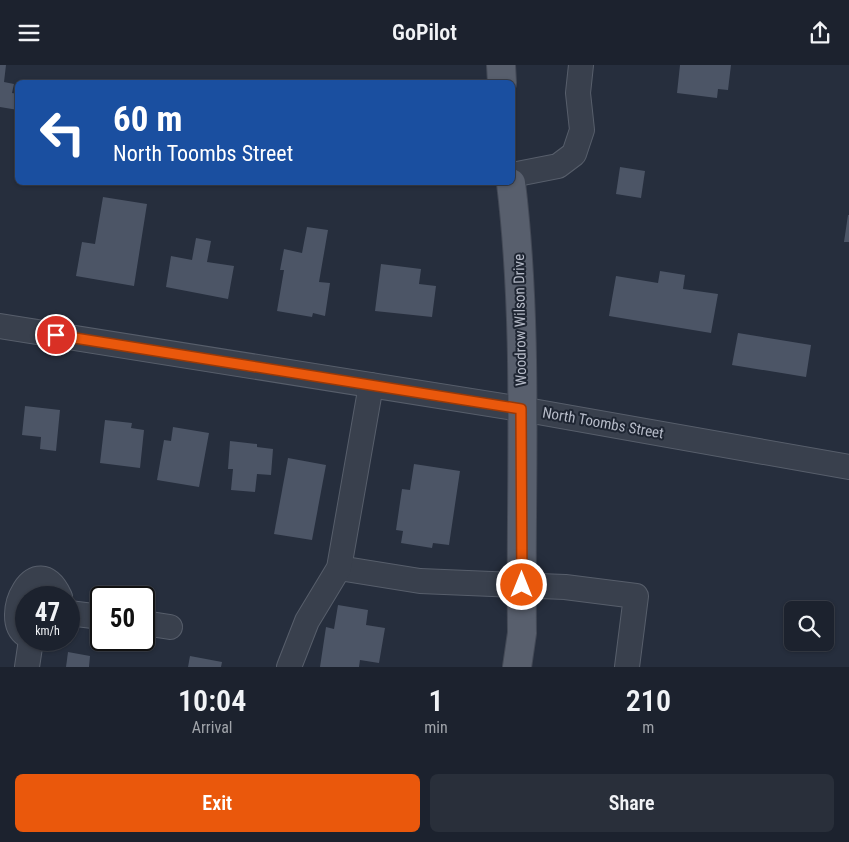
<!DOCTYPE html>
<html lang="en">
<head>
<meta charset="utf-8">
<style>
	:root { --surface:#1c222e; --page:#292f3a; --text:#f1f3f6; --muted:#a0a4aa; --line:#3a3f4a; --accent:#ea580c }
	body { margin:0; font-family:"Roboto Condensed",sans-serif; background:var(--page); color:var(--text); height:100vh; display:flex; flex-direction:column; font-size:19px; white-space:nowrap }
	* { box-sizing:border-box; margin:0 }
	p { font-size:16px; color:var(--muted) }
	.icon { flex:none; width:28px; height:28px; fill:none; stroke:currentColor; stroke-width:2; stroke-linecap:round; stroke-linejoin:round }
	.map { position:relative; height:602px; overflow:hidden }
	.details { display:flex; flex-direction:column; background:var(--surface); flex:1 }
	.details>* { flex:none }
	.top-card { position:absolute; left:15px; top:15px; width:500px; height:105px; border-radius:8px; box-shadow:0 1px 4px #0004,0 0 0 1px var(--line); background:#1a4fa0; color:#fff; overflow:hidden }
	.tools { position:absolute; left:784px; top:536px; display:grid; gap:10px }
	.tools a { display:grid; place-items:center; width:50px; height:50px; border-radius:8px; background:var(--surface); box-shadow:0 1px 4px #0004,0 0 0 1px var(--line); font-size:25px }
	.speed { position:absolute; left:15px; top:521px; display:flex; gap:10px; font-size:25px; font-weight:700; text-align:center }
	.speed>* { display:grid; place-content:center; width:65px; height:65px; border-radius:50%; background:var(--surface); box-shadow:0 1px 4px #0004,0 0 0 1px var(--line); line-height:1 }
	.speed small { font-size:12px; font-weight:400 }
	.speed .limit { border:2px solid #111; border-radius:8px; background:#fff; color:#111 }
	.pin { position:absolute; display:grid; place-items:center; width:42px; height:42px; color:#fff; margin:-21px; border:2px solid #fff; border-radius:50%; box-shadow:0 1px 5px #0007 }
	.me { position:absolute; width:55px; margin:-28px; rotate:0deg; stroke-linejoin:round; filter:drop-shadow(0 0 4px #0008) }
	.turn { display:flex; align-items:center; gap:18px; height:105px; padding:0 15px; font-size:22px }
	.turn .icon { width:65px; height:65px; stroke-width:2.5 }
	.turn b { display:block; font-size:35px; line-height:42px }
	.eta { display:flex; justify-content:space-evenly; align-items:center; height:85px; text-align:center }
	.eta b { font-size:30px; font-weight:600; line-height:35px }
	.primary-button { display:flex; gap:10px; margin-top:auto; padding:10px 15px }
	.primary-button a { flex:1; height:58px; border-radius:8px; background:var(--accent); color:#fff; font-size:20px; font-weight:600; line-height:58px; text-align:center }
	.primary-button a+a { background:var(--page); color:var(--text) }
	header { display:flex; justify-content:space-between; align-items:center; height:65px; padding:0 15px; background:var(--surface); font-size:22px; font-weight:600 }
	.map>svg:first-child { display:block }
	.building { fill:#4c5566 }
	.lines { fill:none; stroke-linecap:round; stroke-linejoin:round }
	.minor-casing { stroke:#575e6b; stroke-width:26 }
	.major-casing { stroke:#434956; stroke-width:30 }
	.minor { stroke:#39404d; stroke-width:24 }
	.major { stroke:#585f6d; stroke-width:28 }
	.route-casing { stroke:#983908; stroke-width:12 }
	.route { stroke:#ea580c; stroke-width:9 }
	.labels { text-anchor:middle; stroke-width:4; stroke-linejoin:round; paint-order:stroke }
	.street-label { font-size:15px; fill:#b6bbc8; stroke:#1e2532 }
</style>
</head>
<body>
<header><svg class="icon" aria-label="menu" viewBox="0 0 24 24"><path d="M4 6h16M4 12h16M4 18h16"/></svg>GoPilot<svg class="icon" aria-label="share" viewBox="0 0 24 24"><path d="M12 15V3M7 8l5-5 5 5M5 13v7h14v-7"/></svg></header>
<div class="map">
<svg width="849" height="602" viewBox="0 0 849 602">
	<rect width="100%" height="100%" fill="#262e3d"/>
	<g class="building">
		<path d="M0,0h6l-2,17 10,2 -2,9 6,1v16l-18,-3z"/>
		<path d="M680,0h51l-3,25 -10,-1 -1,9 -40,-5z"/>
		<path d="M620,102l25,4 -4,27 -25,-4z"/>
		<path d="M103,132l44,7 -13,82 -58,-10 6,-34 13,2z"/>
		<path d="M848,150h1v27h-5z"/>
		<path d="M307,162l21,3 -9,52 11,1 -5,33 -12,-3 -1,4 -35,-6 7,-41h-4l4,-21 18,4z"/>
		<path d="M196,173l15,3 -4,21 27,4 -6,33 -62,-12 5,-31 21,4z"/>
		<path d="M381,199l40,5 -2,15 17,2 -4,31 -57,-6z"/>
		<path d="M660,206l25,4 -2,14 35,5 -7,39 -102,-17 7,-40 42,7z"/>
		<path d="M738,268l73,12 -5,32 -74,-12z"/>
		<path d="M25,341l35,4 -4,41 -16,-2 1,-12 -19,-2z"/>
		<path d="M105,355l27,3 -1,5 13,2 -4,38 -40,-5z"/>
		<path d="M173,362l36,6 -10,54 -42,-7 7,-40 7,1z"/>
		<path d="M230,376l27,3v3l16,2 -2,26 -14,-1 -2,18 -24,-2 2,-21h-5z"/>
		<path d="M288,393l38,7 -14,75 -38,-6z"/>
		<path d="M414,399l46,7 -11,74 -16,-2 -1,5 -31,-5 2,-12 -7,-1 6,-41 8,1z"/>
		<path d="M338,540l30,5 -2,15 19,3 -6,35 -19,-3 -1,7h-39l6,-40 8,2z"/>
		<path d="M68,587l22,4 -1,11h-23z"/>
		<path d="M190,591l32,6 -1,5h-33z"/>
	</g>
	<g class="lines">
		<g class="minor-casing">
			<g id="minor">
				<path d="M512,110l46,-9 16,-12 8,-24 -4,-37 3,-28"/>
				<path d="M0,261l521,83 328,58"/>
				<path d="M339,503l81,13 145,6 71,9 -9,71"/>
				<path d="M69,548l32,4"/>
				<path d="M144,558l26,4"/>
				<path d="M26,570c-26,-17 10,-90 34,-38"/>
				<path d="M27,602l4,-27"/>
				<path d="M289,602l18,-46 32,-53 32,-183"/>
			</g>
		</g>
		<g class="major-casing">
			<g id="major">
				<path d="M501,0l1,18"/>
				<path d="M511,118c18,149 9,301 11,450l-5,34"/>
			</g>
		</g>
		<use href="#minor" class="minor"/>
		<use href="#major" class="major"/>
	</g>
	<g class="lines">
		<g class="route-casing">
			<path id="route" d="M56,270l465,74 1,176"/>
		</g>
		<use href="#route" class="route"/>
	</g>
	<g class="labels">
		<g class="street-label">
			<text transform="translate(520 255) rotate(-91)" y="5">Woodrow Wilson Drive</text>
			<text transform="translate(603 358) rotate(10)" y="5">North Toombs Street</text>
		</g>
	</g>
</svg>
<div class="tools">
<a><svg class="icon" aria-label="search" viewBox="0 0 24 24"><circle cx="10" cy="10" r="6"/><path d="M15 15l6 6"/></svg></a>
</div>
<div class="speed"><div>47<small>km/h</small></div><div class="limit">50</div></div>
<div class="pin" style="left:56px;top:270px;background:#d93025"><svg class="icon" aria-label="arrive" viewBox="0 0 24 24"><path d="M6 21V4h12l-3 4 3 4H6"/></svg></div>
<svg class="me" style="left:522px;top:520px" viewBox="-20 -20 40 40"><circle r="17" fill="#ea580c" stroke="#fff" stroke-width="3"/><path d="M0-11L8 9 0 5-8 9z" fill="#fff"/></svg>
<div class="top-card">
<div class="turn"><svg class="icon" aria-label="left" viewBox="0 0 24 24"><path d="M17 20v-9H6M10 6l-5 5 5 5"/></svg><div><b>60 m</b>North Toombs Street</div></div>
</div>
</div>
<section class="details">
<div class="eta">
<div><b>10:04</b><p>Arrival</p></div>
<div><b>1</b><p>min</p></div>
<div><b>210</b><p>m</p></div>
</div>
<div class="primary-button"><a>Exit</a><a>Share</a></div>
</section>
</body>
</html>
